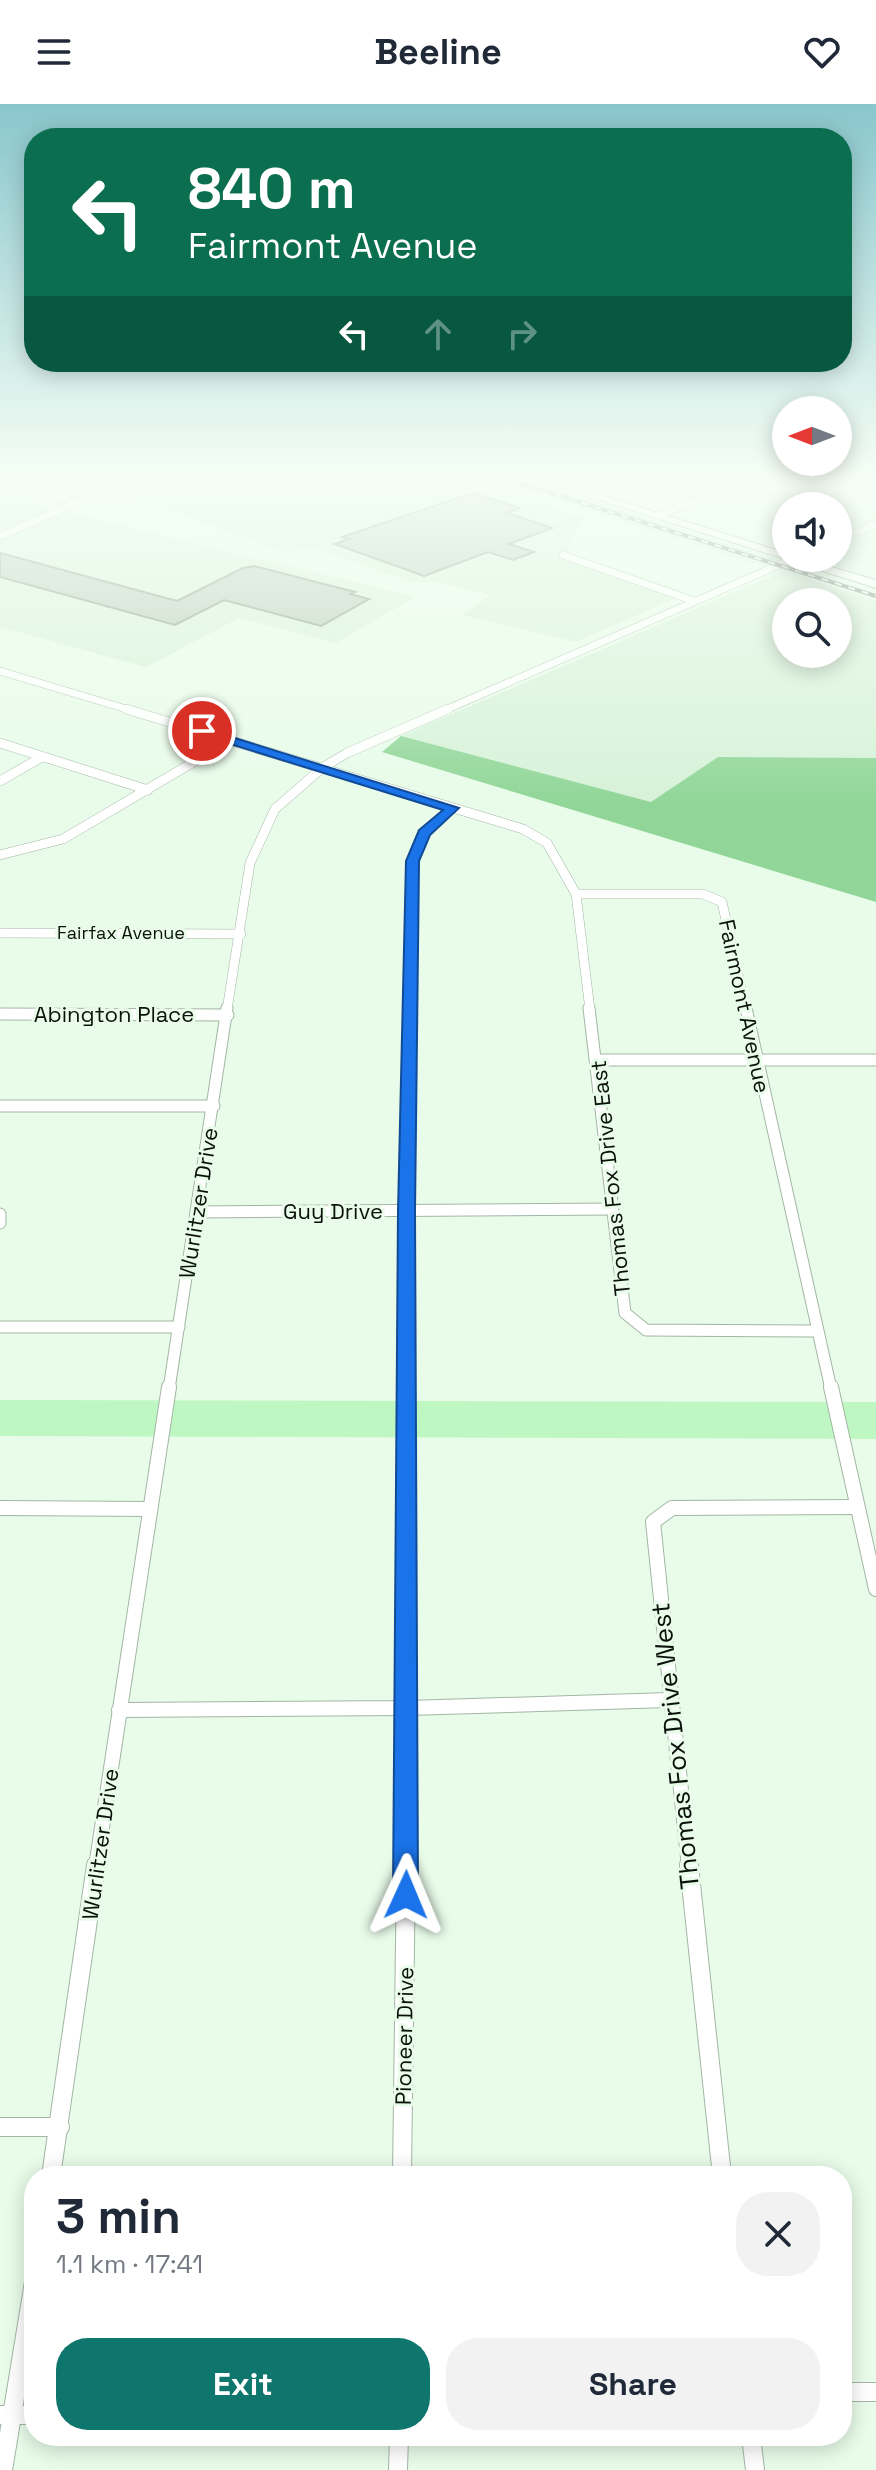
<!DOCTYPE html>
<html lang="en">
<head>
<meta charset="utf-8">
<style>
	:root { --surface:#fff; --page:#f2f2f3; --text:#1f2937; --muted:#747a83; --accent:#0f766e }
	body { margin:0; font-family:"Space Grotesk",sans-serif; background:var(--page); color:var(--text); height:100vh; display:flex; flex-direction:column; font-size:30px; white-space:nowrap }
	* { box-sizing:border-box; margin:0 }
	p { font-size:26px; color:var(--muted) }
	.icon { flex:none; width:44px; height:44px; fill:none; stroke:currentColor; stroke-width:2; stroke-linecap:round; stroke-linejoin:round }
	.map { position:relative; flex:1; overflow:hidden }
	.details { position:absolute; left:24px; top:2062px; width:828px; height:280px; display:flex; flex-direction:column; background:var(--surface); border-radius:32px; box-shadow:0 4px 20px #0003 }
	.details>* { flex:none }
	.banner { position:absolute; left:24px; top:24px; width:828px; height:244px; border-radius:32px; box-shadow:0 4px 20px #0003; background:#0b6e4f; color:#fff; overflow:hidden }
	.needle { width:52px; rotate:270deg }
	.controls { position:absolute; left:772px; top:292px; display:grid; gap:16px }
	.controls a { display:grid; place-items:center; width:80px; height:80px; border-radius:50%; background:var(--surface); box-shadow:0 4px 20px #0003; font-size:40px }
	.pin { position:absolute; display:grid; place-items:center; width:68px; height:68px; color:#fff; margin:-34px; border:4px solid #fff; border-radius:50%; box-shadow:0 2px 8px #0007 }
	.me { position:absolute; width:88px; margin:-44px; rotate:1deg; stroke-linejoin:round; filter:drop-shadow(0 0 6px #0008) }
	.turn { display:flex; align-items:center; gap:28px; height:168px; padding:0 32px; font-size:36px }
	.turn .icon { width:104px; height:104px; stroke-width:2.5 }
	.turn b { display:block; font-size:56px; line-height:68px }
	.lanes { display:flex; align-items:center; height:76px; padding:0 32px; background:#0003; justify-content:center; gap:40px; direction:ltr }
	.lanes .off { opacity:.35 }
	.round { display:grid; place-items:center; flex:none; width:84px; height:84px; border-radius:32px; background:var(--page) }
	.overview { display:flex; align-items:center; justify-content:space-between; height:136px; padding:0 32px }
	h1 { font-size:48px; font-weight:600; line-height:60px }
	.action { display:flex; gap:16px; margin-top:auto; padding:16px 32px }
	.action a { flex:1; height:92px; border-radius:32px; background:var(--accent); color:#fff; font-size:32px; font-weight:600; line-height:92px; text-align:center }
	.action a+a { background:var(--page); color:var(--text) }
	header { display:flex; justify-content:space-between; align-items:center; height:104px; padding:0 32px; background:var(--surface); font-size:36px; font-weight:600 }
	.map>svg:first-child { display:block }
	.built { fill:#d7f2d9; fill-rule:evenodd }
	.green { fill:#bff7c3 }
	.forest { fill:#91d698 }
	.building { fill:#b6cab7; stroke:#889b89; stroke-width:2 }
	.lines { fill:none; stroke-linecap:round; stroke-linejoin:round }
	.minor-far4-casing { stroke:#a2b6a4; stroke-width:8 }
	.minor-far3-casing { stroke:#a2b6a4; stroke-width:10 }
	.minor-far2-casing { stroke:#a2b6a4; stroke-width:13 }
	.minor-far1-casing { stroke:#a2b6a4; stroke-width:16 }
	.minor-casing { stroke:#a2b6a4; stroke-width:20 }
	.primary-casing { stroke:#a2b6a4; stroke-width:2 }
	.minor-far4 { stroke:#fff; stroke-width:7 }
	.minor-far3 { stroke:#fff; stroke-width:9 }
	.minor-far2 { stroke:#fff; stroke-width:11 }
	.minor-far1 { stroke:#fff; stroke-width:14 }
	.minor { stroke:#fff; stroke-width:18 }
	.primary { fill:#fff; fill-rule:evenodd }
	.rail-casing { stroke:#7f8c80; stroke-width:4 }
	.rail { stroke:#e8fce9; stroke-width:2; stroke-dasharray:7; stroke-linecap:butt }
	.route { fill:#1a73e8; stroke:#114b97; stroke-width:2 }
	.labels { text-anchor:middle; stroke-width:6; stroke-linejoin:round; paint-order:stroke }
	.far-street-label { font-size:18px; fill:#0a110b; stroke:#e8fce9 }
	.street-label { font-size:22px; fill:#0a110b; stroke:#e8fce9 }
	.near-street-label { font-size:26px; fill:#0a110b; stroke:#e8fce9 }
</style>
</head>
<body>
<header><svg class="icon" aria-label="menu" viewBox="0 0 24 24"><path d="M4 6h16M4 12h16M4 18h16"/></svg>Beeline<svg class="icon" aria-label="heart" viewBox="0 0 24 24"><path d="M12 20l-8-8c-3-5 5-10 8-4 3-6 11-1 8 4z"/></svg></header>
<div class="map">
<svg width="876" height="2366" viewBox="0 0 876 2366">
	<rect width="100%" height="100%" fill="#e8fce9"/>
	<g class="built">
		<path d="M195,369h56l40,14 44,-14h115l132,44 -15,35 120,41 -111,49 -114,-27 29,-20 -53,-13h-27l-93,-33 -38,2 -152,-57z"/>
		<path d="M511,371l263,84 -14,6 -265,-84z"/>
		<path d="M0,392l415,101 -79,46 -97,-25 -93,49 -146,-40z"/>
		<path d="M784,467l92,30v157l-158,-1 -67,46 -250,-67zM786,498h52v52h-52z"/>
	</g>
	<path class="green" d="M0,1296l876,2v37l-876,-3z"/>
	<path class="forest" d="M401,632l250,66 67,-45 158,1v144l-494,-150z"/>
	<g class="building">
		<path d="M473,389l46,15 -12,5 45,15 -43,16 25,8 -21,8 -25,-8 -64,24 -89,-32 14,-5 -7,-2z"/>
		<path d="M0,449l177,48 66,-33 11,-2 101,26 -5,2 19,5 -48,27 -97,-26 -49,25 -175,-48z"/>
	</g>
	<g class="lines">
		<g class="minor-far4-casing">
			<g id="minor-far4">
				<path d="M588,369l4,23"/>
				<path d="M0,374l77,25"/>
				<path d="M719,387h124l4,-3 -7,-15"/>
				<path d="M658,412l61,-25 -6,-18"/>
				<path d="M0,432l77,-33"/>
				<path d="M838,436l38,-16"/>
				<path d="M563,451l131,46"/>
				<path d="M0,567l133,40"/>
				<path d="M443,607l352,-153"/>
			</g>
		</g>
		<g class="minor-far3-casing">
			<g id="minor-far3">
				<path d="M126,605l397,120 24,14 29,51 14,116"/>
				<path d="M0,639l148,47"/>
				<path d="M0,677l42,-24"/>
				<path d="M0,751l63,-16 168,-99"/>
				<path d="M576,790h127l19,8 24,108"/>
				<path d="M0,829l241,1"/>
				<path d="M227,906l23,-147 25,-54 47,-41 25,-15 101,-44"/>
				<path d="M410,906l2,-149 12,-28 28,-25"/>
			</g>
		</g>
		<g class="minor-far2-casing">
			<g id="minor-far2">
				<path d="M589,904l36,305 21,17 170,1"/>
				<path d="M746,904l85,381"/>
				<path d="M0,910l228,1"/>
				<path d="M596,956h280"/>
				<path d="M0,1002h214"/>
				<path d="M197,1108l415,-3"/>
				<path d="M0,1110v9"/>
				<path d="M0,1223h179"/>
				<path d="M169,1285l58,-381"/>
				<path d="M407,1285l3,-381"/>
			</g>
		</g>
		<g class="minor-far1-casing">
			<g id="minor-far1">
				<path d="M831,1283l45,202"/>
				<path d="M0,1404l150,1"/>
				<path d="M119,1606l289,-2 261,-8"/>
				<path d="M96,1763l73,-480"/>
				<path d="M406,1763l1,-480"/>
				<path d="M689,1763l-36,-345 19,-14 185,-1"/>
			</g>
		</g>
		<g class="minor-casing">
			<g id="minor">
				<path d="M689,1761l33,311"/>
				<path d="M0,2023h60"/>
				<path d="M51,2072l45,-311"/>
				<path d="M402,2072l4,-311"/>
				<path d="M842,2288h34"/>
				<path d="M0,2311h34"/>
				<path d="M751,2332l4,34"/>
				<path d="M3,2366l31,-188"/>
				<path d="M398,2366l1,-34"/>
			</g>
		</g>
		<g class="primary-casing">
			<path id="primary" d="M515,369h16l255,80v5h15l75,22v8z"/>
		</g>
		<use href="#minor-far4" class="minor-far4"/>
		<use href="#minor-far3" class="minor-far3"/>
		<use href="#minor-far2" class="minor-far2"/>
		<use href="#minor-far1" class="minor-far1"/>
		<use href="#minor" class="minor"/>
		<use href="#primary" class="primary"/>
		<g class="rail-casing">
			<path id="rail" d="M488,369l388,123"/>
		</g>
		<use href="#rail" class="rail"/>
	</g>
	<linearGradient id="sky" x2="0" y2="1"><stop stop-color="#89c6cc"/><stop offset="0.53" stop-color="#f5fef5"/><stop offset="1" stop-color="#f5fef5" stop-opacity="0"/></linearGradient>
	<rect width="876" height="700" fill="url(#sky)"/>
	<path class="route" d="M198,625h8l253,79 -29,27 -11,26 -4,350 3,684 -4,7 -8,4 -9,-4 -4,-7 5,-684 8,-350 13,-31 24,-20 -245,-76z"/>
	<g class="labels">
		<g class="far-street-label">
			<text x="121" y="835">Fairfax Avenue</text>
		</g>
		<g class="street-label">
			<text transform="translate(745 902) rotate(78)" y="8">Fairmont Avenue</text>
			<text x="114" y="918">Abington Place</text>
			<text transform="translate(610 1074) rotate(-96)" y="8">Thomas Fox Drive East</text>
			<text transform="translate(198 1099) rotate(-81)" y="8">Wurlitzer Drive</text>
			<text x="333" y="1115">Guy Drive</text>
			<text transform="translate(100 1740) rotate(-82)" y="8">Wurlitzer Drive</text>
			<text transform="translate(404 1932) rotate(-89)" y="8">Pioneer Drive</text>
		</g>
		<g class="near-street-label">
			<text transform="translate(675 1642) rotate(-96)" y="9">Thomas Fox Drive West</text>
		</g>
	</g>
</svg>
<div class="controls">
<a><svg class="needle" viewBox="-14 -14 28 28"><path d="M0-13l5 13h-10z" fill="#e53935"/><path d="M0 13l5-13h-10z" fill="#747a83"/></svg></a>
<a><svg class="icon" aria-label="sound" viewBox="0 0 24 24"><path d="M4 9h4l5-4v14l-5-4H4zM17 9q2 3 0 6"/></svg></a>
<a><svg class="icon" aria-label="search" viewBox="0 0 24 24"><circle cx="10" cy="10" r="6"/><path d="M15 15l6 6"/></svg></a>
</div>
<div class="pin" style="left:202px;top:627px;background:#d93025"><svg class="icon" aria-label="arrive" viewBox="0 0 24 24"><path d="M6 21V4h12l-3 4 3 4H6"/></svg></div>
<svg class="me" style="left:406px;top:1791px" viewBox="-20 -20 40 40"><path d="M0-17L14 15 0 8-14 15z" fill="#1a73e8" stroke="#fff" stroke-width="4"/></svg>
<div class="banner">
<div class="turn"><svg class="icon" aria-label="left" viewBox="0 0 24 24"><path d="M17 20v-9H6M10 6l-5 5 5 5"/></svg><div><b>840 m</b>Fairmont Avenue</div></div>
<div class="lanes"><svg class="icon" aria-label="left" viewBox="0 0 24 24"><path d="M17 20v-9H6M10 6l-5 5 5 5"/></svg><svg class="icon off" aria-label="ahead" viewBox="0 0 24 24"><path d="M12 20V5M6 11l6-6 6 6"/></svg><svg class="icon off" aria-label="right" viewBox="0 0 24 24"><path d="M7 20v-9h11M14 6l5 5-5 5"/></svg></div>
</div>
<section class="details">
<div class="overview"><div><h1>3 min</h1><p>1.1 km · 17:41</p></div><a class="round"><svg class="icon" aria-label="close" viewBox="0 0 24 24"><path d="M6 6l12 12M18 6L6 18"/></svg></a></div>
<div class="action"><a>Exit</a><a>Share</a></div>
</section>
</div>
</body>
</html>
